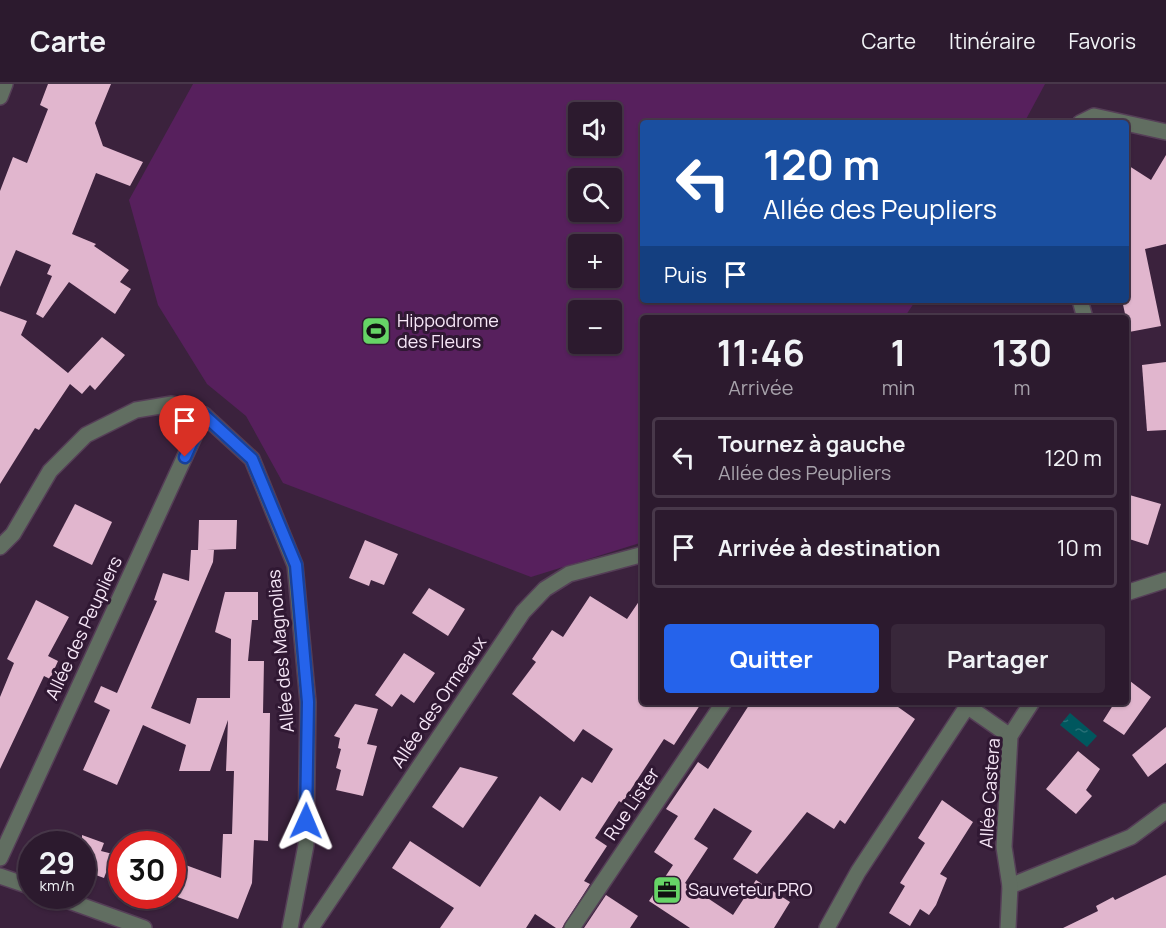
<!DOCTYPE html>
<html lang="fr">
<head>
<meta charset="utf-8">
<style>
	:root { --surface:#2c1a2e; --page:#38273a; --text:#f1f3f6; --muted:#a6a1aa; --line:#48384a; --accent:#2563eb }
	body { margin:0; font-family:Manrope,sans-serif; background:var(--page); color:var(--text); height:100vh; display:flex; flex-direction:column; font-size:22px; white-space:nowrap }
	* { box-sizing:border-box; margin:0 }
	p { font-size:20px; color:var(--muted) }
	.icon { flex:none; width:33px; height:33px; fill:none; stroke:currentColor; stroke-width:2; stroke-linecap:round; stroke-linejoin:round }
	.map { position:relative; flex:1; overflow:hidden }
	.drawer { position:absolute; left:640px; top:231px; width:489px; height:390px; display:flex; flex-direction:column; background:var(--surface); border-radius:6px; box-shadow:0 2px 4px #0004,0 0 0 2px var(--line) }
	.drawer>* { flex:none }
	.hud { position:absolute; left:640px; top:36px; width:489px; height:183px; border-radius:6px; box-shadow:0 2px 4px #0004,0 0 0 2px var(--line); background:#1a4fa0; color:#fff; overflow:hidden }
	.controls { position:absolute; left:568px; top:18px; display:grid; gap:12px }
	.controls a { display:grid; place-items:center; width:54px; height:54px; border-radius:6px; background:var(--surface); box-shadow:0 2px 4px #0004,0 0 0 2px var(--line); font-size:30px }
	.speed { position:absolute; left:18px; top:747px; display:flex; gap:12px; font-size:30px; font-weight:700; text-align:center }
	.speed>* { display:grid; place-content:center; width:78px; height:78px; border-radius:50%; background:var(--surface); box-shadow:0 2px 4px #0004,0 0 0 2px var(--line); line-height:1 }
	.speed small { font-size:15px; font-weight:400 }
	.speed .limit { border:9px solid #d22; background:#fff; color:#111 }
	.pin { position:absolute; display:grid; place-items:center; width:51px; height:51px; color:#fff; margin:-62px -26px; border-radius:50% 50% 50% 0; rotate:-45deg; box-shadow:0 0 6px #0007 }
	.pin .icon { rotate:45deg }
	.me { position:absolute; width:66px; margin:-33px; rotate:1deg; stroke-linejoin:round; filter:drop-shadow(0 0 4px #0008) }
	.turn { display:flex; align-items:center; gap:21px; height:126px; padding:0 24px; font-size:27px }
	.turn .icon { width:78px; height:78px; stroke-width:2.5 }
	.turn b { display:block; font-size:42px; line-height:51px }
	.then { display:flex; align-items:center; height:57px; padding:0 24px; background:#0003; gap:12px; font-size:22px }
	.eta { display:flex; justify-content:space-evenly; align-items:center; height:102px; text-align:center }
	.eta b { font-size:36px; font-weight:700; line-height:42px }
	.action { display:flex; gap:12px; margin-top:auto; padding:12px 24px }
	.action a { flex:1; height:69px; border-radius:6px; background:var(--accent); color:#fff; font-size:24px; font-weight:700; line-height:69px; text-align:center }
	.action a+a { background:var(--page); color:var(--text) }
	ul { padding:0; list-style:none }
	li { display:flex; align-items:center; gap:18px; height:81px; margin:0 12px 9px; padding:0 12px; border:3px solid var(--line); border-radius:6px }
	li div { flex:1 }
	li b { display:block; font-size:22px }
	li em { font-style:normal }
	header { display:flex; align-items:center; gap:36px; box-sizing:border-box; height:84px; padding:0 30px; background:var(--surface); border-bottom:2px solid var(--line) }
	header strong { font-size:28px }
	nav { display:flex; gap:33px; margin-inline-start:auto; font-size:21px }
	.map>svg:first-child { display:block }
	.pitch { fill:#57205d; fill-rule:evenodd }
	.water { fill:url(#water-ripples) }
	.building { fill:#e1b6ce }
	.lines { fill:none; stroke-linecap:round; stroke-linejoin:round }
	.street-casing { stroke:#553e57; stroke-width:18 }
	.street { stroke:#616e61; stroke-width:15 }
	.route-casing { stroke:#184099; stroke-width:15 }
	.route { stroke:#2563eb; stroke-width:10 }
	.labels { text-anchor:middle; stroke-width:6; stroke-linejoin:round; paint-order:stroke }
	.poi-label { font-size:18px; fill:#f7e7f8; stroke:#301833; text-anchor:start }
	.street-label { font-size:18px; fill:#f7e7f8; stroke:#301833 }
</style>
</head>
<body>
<header>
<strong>Carte</strong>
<nav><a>Carte</a><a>Itinéraire</a><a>Favoris</a></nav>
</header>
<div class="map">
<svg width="1166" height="844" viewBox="0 0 1166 844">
	<defs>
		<pattern id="water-ripples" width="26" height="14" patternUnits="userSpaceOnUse" patternTransform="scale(1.5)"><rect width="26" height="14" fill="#00575e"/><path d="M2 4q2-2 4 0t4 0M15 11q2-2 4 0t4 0" fill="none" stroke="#266f76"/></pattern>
	</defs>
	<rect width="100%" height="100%" fill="#3b223d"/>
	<path class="pitch" d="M193,0h852l-21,39h-380v177h272l-12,18h-260l-1,224 -112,35 -248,-94 -37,-67 -39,-32 -49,-79 -29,-105zM612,28v34h-33v-34zM579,94h33v34h-33zM612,160v34h-33v-34zM612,226v34h-33v-34z"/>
	<path class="water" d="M1070,629l27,23 -10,11 -27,-22z"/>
	<g class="building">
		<path d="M48,0h63l-16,39 8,23 40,16 -13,24 -34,-13 -24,61 24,10 -2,2 35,24 -9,12 11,7 -16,25 -46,-32 -26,36 -7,-4 16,-38 -5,-2 4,-9 -35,-15 -16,37v-96l13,-34 14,6 21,-54 -8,-4z"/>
		<path d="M1166,71v89l-21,5 16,77 -32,6 -7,-32h4v-136l25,16z"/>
		<path d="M0,227l27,10 -6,14 47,38 34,-36 23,18 -30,35 -5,-5 -8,9 -12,-10 -31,46 -4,-2 -35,56z"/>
		<path d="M1166,278v68l-19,1 -5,-66z"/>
		<path d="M1126,410l35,10 -13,41 -22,-7z"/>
		<path d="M75,420l37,18 -20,43 -39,-19z"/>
		<path d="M199,436h38l-1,29 -29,1h7l-1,12 -62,146 39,16 7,-26h33l1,-59 -16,-7 10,-40h33v28h-6l-4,41h16l-1,52h7l-2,128 -14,-1 -2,43 -14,36 -66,-24v-35l49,18 2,-44h9l2,-63h-8l2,-51 -18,51h-31l7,-26 -43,-20 -26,60 -34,-15 27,-60 -16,-8 7,-16 16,7 40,-92 -3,-1 9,-27 26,8 2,-31h7z"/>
		<path d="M365,456l33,14 -14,31 -13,-5 -2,6 -20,-8z"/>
		<path d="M429,504l36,21 -17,27 -36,-23z"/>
		<path d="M644,510v108h58l-28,43 -10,-6 -42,64 -3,-2 -24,37 12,8 -23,35 6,3 -28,44h-6l-21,-14 -9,14h-86l14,-20 -62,-40 18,-27 70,46 60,-91 20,15 22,-34 10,6 21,-34 -30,-20 -9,13 -62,-48 24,-32 -4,-3 20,-29 11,7 27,-41 37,23z"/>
		<path d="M36,516l33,17 -21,39 10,5 -8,18 -6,-3 -44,93v-72l14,-34 -7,-4z"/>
		<path d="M404,569l31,20 -21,30 -13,-9 -9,13 -17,-12z"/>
		<path d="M1126,594l25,19 -27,38 -21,-14 12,-19h11z"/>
		<path d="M751,618h140l24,17 -70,105 -5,-4 -6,9 -27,-17 -50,62 -24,-15 19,-28 -38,-23 -20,31 14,9 -23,35 48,32 23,-35 34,22 -16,26h-84l-41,-27 24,-36 -19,-13 24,-36 -12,-7 32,-47 10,7z"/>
		<path d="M355,620l23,5 -11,35 10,2 -14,50 -27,-6 5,-20 -5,-2 5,-19 -3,-1 2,-10 -6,-2z"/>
		<path d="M1166,643v36l-18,14 -16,-22z"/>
		<path d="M1078,667l22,18 -14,21 6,6 -16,18 -30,-25z"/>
		<path d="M460,683l38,10 -35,51 -31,-21z"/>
		<path d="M942,716l31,22 -33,52 7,4 -11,27 -7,10 -9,-6 -10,17 -21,-13 16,-27 -5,-3 25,-40 -7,-5z"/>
		<path d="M82,751l22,8 -3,8 12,3 -9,24 -11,-4 -7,23 -4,-1z"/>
		<path d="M1166,791v53h-103l35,-17 -2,-5 17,-9 2,3z"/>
		<path d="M606,811l32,21 -8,12h-46z"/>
	</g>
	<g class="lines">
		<g class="street-casing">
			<g id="street">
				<path d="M0,13l5,-13"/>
				<path d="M1080,39l14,-7 72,16"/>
				<path d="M1080,216l5,18"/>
				<path d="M0,463l13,-13 37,-63 36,-36 50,-25 36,-6 32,11 48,44 43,106 13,137 -2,143 -16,83"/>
				<path d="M1126,509l40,-13"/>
				<path d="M967,622l43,30"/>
				<path d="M0,774l204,-443"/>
				<path d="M0,792l32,11"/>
				<path d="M1010,802l121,-49 35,-26"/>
				<path d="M55,812l89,32"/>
				<path d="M311,844l212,-316 22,-23 24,-15 75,-20"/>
				<path d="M572,844l152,-226"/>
				<path d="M827,844l31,-56 112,-170"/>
				<path d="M1008,844l2,-42 -6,-39 6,-111 22,-34"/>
			</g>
		</g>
		<use href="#street" class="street"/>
	</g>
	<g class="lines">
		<g class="route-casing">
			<path id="route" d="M185,373l19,-42 48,44 44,106 12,137 -2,119"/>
		</g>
		<use href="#route" class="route"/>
	</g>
	<defs>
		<g id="stadium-square" transform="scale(1.5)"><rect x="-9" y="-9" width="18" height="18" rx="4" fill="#66d466" stroke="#301833"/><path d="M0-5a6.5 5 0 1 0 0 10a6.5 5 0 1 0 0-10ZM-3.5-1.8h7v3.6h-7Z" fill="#111"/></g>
		<g id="office-square" transform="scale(1.5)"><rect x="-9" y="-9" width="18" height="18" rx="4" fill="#66d466" stroke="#301833"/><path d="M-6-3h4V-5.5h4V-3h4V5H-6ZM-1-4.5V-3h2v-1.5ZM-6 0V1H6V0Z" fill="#111"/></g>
	</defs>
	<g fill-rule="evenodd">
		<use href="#stadium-square" x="376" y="247"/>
		<use href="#office-square" x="667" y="806"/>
	</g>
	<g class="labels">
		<g class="poi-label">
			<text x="397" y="243">Hippodrome<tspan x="397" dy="21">des Fleurs</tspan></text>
			<text x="688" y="812">Sauveteur PRO</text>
		</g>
		<g class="street-label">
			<text transform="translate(84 544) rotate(-65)" y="6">Allée des Peupliers</text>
			<text transform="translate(281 567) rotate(-95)" y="6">Allée des Magnolias</text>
			<text transform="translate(439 618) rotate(-56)" y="6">Allée des Ormeaux</text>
			<text transform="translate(990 709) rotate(-86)" y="6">Allée Castera</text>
			<text transform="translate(632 720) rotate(-56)" y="6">Rue Lister</text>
		</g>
	</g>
</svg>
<div class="controls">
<a><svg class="icon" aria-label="sound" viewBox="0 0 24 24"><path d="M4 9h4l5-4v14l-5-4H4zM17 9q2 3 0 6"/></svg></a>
<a><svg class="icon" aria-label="search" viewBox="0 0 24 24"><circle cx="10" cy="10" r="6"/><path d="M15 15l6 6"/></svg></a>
<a>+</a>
<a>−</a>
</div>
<div class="speed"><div>29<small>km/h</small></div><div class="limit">30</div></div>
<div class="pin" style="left:185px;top:373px;background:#d93025"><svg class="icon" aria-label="arrive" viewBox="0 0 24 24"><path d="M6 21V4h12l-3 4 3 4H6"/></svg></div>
<svg class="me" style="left:306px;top:737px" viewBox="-20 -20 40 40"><path d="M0-17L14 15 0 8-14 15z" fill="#2563eb" stroke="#fff" stroke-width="4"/></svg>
<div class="hud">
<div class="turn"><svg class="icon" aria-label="left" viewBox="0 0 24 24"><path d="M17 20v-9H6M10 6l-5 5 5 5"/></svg><div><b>120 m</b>Allée des Peupliers</div></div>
<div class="then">Puis<svg class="icon" aria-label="arrive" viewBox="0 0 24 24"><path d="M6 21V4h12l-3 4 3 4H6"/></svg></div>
</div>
<section class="drawer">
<div class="eta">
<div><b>11:46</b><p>Arrivée</p></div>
<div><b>1</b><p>min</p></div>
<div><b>130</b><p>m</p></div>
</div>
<ul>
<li><svg class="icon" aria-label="left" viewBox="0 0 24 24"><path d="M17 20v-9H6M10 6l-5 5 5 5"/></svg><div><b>Tournez à gauche</b><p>Allée des Peupliers</p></div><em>120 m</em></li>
<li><svg class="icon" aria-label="arrive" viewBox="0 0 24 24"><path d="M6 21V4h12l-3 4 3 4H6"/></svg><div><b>Arrivée à destination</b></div><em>10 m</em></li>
</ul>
<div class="action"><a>Quitter</a><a>Partager</a></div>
</section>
</div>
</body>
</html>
